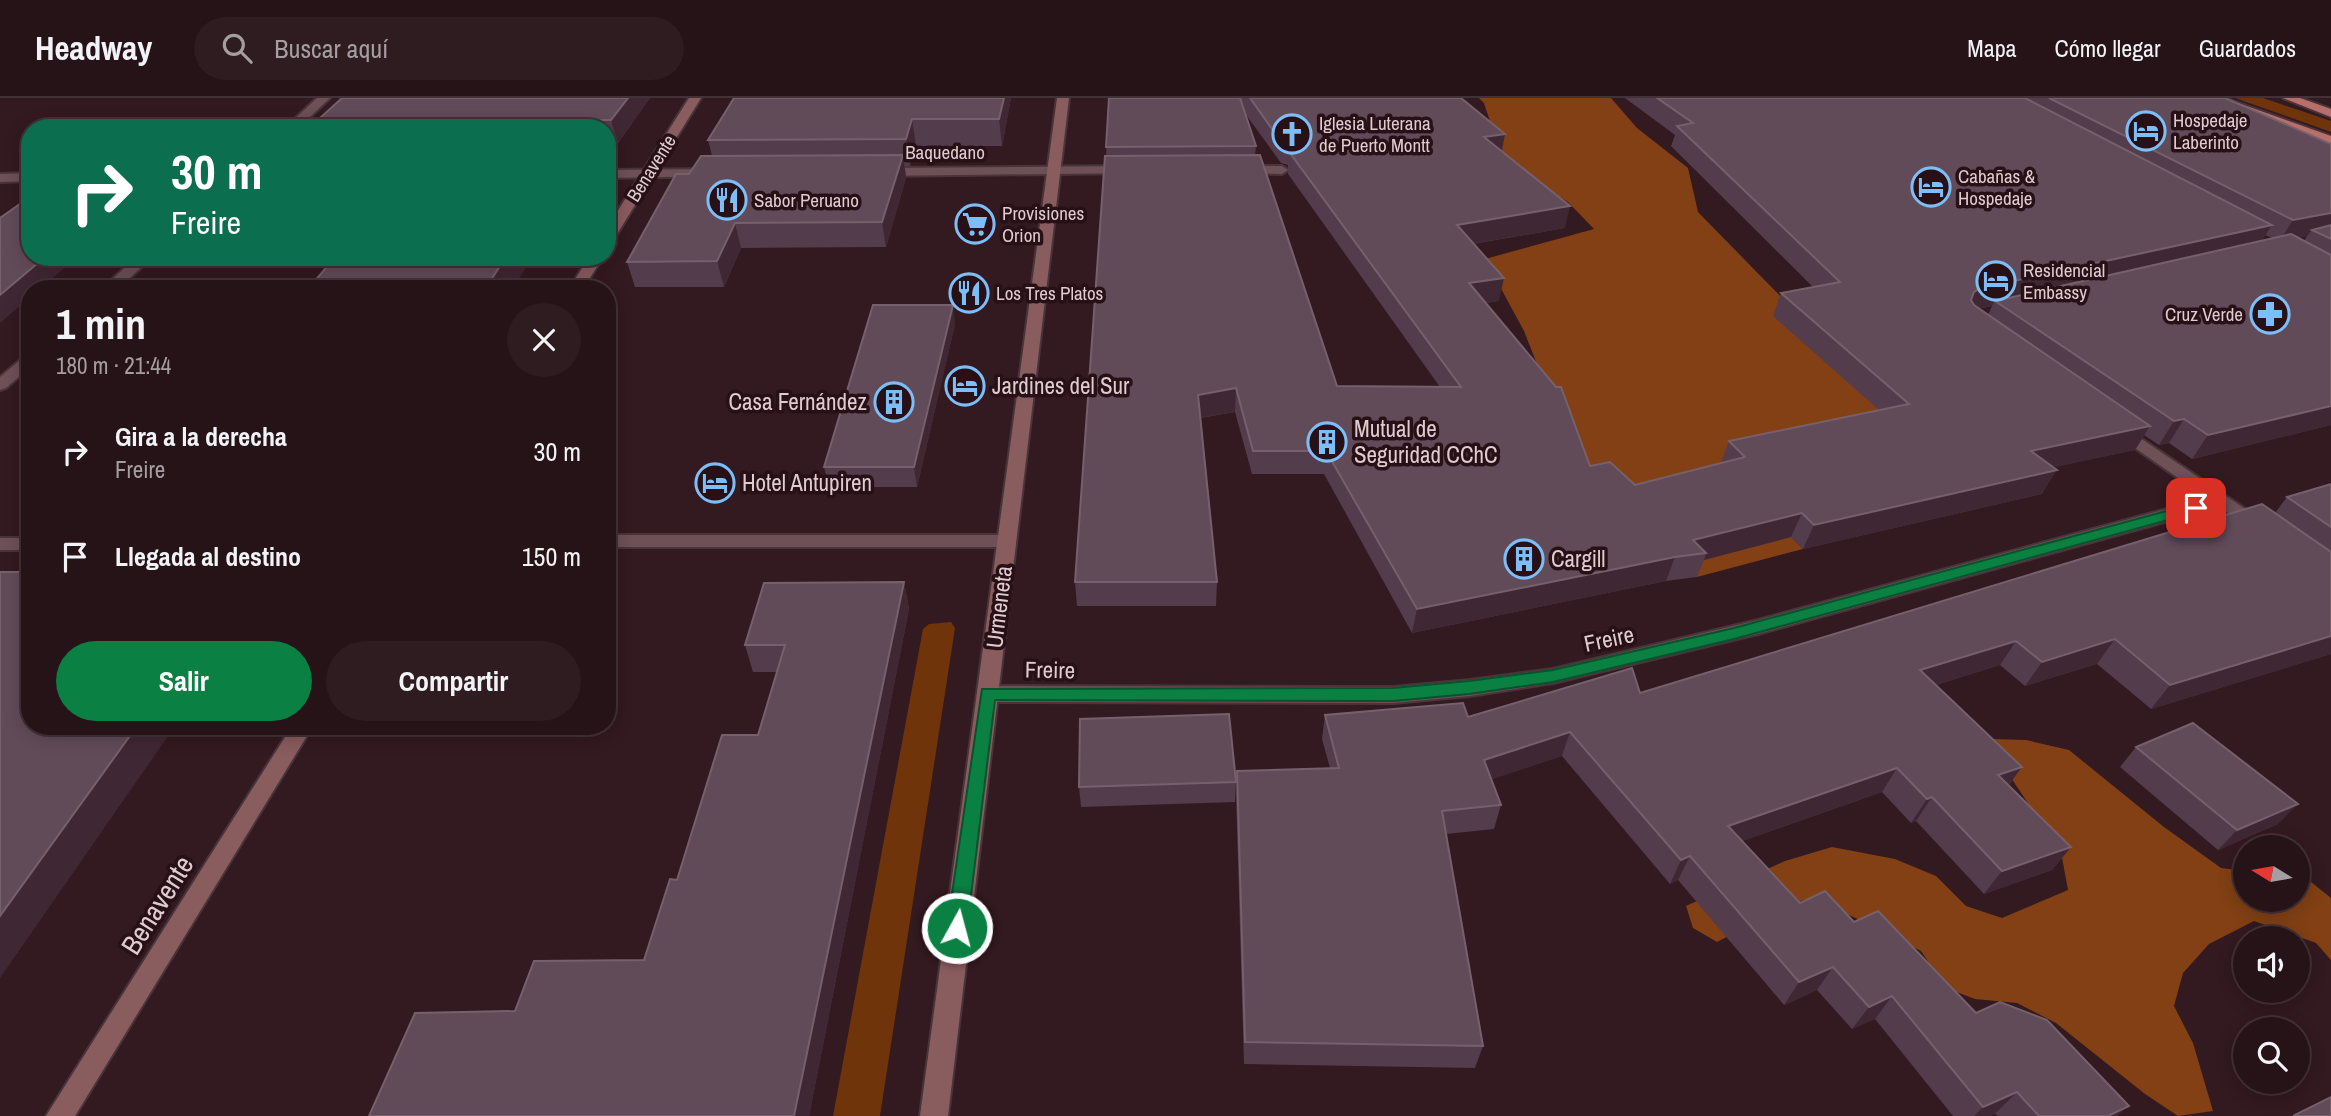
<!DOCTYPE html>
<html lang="es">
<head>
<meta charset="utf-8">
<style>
	:root { --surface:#261318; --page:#2e1c21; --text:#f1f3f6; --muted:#a49ea2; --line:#423237; --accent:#0b8043 }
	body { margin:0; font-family:"Archivo Narrow",sans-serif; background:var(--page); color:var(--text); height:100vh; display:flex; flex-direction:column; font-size:26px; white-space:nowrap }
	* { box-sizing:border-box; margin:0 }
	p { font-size:23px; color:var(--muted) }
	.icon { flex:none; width:38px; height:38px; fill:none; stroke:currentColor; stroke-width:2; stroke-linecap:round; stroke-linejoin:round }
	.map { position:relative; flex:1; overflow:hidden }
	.panel { position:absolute; left:21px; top:182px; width:595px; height:455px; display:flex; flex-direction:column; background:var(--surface); border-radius:28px; box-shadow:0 4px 18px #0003,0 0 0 2px var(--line) }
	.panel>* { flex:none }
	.hud { position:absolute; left:21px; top:21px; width:595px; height:147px; border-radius:28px; box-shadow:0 4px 18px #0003,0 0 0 2px var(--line); background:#0b6e4f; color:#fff; overflow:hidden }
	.needle { width:46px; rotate:281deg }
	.buttons { position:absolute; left:2233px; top:737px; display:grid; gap:14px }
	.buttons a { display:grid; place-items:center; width:77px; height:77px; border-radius:50%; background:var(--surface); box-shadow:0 4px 18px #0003,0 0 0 2px var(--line); font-size:35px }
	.pin { position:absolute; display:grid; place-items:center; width:60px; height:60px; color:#fff; margin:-30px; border-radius:14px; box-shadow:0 4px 10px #0006 }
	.me { position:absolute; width:77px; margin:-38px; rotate:7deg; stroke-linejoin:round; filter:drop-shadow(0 0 5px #0008) }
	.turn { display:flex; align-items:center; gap:24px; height:147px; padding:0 35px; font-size:32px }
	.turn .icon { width:91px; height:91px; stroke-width:2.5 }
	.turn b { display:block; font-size:49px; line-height:60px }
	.round { display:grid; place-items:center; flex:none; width:74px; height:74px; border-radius:37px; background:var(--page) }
	.overview { display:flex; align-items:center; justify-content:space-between; height:119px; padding:0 35px }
	h1 { font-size:42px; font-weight:800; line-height:52px }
	.cta { display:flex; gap:14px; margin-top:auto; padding:14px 35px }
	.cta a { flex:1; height:80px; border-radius:42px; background:var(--accent); color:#fff; font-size:28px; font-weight:800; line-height:80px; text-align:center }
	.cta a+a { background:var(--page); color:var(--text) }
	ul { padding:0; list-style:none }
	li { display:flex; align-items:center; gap:21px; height:105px; padding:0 35px }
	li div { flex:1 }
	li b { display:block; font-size:26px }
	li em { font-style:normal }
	header { display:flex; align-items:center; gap:42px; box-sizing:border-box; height:98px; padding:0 35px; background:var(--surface); border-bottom:2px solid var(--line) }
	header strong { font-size:33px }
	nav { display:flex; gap:38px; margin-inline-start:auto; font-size:24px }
	.search { width:490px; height:63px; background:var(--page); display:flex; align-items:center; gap:18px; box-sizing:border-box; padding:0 24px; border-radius:38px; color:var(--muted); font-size:26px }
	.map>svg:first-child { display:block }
	.green { fill:#70340a }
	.forest { fill:#824014 }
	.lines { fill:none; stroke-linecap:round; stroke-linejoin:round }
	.minor-casing { stroke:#48343a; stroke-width:4 }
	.secondary-casing { stroke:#48343a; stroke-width:4 }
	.trunk-casing { stroke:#48343a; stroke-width:4 }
	.minor { fill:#6e5057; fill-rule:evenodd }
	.secondary { fill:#895c5e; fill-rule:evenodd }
	.trunk { fill:#b76f6a; fill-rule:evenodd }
	.wall { fill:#533c4b; fill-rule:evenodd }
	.shaded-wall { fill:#402734 }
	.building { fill:#624b59; stroke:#76606c; stroke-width:2 }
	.route { fill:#0b8043; stroke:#07532c; stroke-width:2 }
	.labels { text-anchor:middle; stroke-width:7; stroke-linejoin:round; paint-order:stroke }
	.far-poi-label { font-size:19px; fill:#deccd0; stroke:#281017; text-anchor:start }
	.far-street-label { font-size:19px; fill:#deccd0; stroke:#281017 }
	.poi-label { font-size:23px; fill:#deccd0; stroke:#281017; text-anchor:start }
	.street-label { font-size:23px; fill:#deccd0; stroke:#281017 }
	.near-street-label { font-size:28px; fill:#deccd0; stroke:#281017 }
</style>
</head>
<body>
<header>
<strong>Headway</strong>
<div class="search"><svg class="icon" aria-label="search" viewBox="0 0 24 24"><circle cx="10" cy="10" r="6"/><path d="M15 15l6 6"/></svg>Buscar aquí</div>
<nav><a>Mapa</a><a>Cómo llegar</a><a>Guardados</a></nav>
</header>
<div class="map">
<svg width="2331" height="1018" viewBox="0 0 2331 1018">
	<rect width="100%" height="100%" fill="#331920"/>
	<g class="green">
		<path d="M2235,0h28l68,23v11z"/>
		<path d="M951,524l4,6 -75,488h-47l90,-487 6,-5z"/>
	</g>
	<g class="forest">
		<path d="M1479,0h132l26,30 51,40 10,44 89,91 161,115 -227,47 82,84 -106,28 -128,-116 -14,-51 -31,-79 -39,-72 109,-30 -26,-27 -64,-38 -20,-61z"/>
		<path d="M1993,641l33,1 43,10 95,77 57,41 24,3v29h53v-23l8,1 25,20v62l-15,-17 -62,-22 -45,23 -26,29 -9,33 19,37 20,68 -35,5 -33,-22 -89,-71 -39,-20 -42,-4 -29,-11 -25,-37 -45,-24 -66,-29 -22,7 -71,37 -24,-14 -7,-22 99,-45 47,-14 63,12 41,17 30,30 36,12 66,-28 -7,-38 -58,-86z"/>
	</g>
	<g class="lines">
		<g class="minor-casing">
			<g id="minor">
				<path d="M317,0h13l-32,30h-13z"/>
				<path d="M1128,68l4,1v6l-251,3 -6,-4 6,-4z"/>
				<path d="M1238,68h44l6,4 -6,4 -48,-1v-6z"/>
				<path d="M715,71l4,1v6l-112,2v-8z"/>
				<path d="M30,75v8l-30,1v-8z"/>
				<path d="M136,159h16l-34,32h-16z"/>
				<path d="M30,256v13l-24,21 -6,2v-13l25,-21z"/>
				<path d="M2118,325l148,100 3,4 -3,4h-12l-35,-24 -461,127 -205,49 -83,13 -77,7 -405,-1 -7,-3 -3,-5 3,-5 7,-3 405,1 77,-7 83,-11 205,-49 449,-122 -95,-66 -2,-4z"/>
				<path d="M607,437h400l9,6 -9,6h-400z"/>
				<rect x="0" y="440" width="30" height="12"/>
			</g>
		</g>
		<g class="secondary-casing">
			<g id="secondary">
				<path d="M689,0h12l-87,141 -7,4v-15z"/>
				<path d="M1057,0h12l-121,1018h-28z"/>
				<path d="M589,159h14l-20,32h-14z"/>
				<path d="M292,628h21l-238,390h-29z"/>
			</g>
		</g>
		<g class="trunk-casing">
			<g id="trunk">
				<path d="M2207,0h17l107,38v8z"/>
				<path d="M2283,0h17l31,11v8z"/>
			</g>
		</g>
		<use href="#minor" class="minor"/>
		<use href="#secondary" class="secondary"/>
		<use href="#trunk" class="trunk"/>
	</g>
	<g class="wall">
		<path d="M342,0h308l-32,45h-11v-15h-298z"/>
		<path d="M734,0h277l-9,48h-86l-6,20h-5l1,12 -20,69 -145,1 -17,39h-89l-8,-25 62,-88 23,-18 -4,-16z"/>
		<path d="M1109,0h352l40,53 64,77 -92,16 26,57 -14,2 105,163 45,19 86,-22 8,-22 150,-31 -106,-94 8,-23 32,-6 -142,-141 4,-11 -50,-37h600l106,46v281l-139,34 -23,-16 -10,2 -15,-10 -9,15 -82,17 -11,27 -239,55 -12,-12 -87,23 -7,17 -31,4 -254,52 -88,-159h-72l-17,-62 -34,6 16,164 -1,24h-139l-2,-24 31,-426zM1244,14l37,51 7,2v9l152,213 -103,-1 -82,-231 1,-9zM2265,137l7,3 -10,3zM2307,138l-3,5 -6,-3zM1992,208l-4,9 -10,-6z"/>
		<path d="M955,226l-38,163h-88l-5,-20z"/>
		<path d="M2331,386v170l-180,55 -54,-45 -72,22 -25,-21 -64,20 86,82 -13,18 62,62 -19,23 -68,24 -68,-73 -5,2 -29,-31 -140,49 58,62 54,19 263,194h-119l-3,-2 -5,2h-37l-78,-97 -23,10 -35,-39 -33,15 -106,-125 -8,4 -108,-128 -71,23 10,26 -7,24 -48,5 37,212 -8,22 -231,-4 -8,-269 1,-24 93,-3 -8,-29 3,-24 143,2 172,-24 635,-180 12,-16z"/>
		<path d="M904,484l5,27 -100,507 -294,-105 129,-51 114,-225 19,-63h-24l-8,-27z"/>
		<path d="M2136,649l142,77 -60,26 -98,-83z"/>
		<path d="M1236,684l-1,20 -154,5 -2,-20z"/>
	</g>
	<g class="shaded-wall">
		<path d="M628,0h22l-32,45 -7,-23z"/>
		<path d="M1004,0h7l-9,48 -3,-27z"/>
		<path d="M912,21l4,27 -6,20 -4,-27z"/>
		<path d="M596,22l2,8h-7z"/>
		<path d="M1505,36l-4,21 -17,-18z"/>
		<path d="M903,57l3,23 -20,69 -4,-25z"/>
		<path d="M1570,108l-5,22 -112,19 4,-22z"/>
		<path d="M2331,115v18l-19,-1 -5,6 -28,6 14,-22z"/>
		<path d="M735,125l6,25 -17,39 -7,-26z"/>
		<path d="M2272,127l-14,22 -263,54 -3,5 -22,4 -7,5 11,-23 7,-4z"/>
		<path d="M45,159h32l-37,32h-10v8l-30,26v-28z"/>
		<path d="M506,159h24l1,3 -19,29h-27z"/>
		<path d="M1504,180l-5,23 -34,5 4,-23z"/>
		<path d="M953,207l2,19 -38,163 -3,-20z"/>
		<path d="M1236,290l-1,24 -37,6v-23z"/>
		<path d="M2331,308v19l-139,34 16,-24z"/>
		<path d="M2184,321l-15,24 -10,2 15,-24z"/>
		<path d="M2150,328l-15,24 -117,25 13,-24z"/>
		<path d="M2057,372l-15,24 -239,55 11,-24z"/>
		<path d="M1802,415l-11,24 -87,23 2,-7 -13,-13z"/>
		<path d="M1675,459l-9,24 -254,52 5,-24z"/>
		<path d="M904,484l5,27 -100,507h-15z"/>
		<path d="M30,496v16l-7,-9z"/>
		<path d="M2331,538v18l-180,55 19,-24z"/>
		<path d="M2115,541l-18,25 -72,22 17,-24z"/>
		<path d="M2016,543l-16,24 -94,29 14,-24z"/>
		<path d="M137,628h38l-175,252v-62z"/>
		<path d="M1570,634l-8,24 -84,28 6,-24z"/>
		<path d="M2022,669l-18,24 -6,-16z"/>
		<path d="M1897,670l-15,24 -166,58 12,-24z"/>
		<path d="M1932,699l-16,24 -5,2 16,-24z"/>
		<path d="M2298,706l-20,20 -60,26 19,-20z"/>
		<path d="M2071,749l-19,23 -68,24 18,-23z"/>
		<path d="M1690,758l-12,24 -8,4 11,-24z"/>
		<path d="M1833,869l-16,23 -33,15 15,-23z"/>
		<path d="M1892,898l-17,23 -23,10 17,-22z"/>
		<path d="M2017,994l-22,22 -5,2h-16l9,-9z"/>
		<path d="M2129,1008l-12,10h-9z"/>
	</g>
	<g class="building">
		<path d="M342,0h286l-17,22h-15l-5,8h-282z"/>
		<path d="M734,0h270l-5,21h-87l-6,20 -198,1z"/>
		<path d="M1109,0h131l16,48 -150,1z"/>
		<path d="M1250,0h211l44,36 -21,3 86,69 -113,19 47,53 -35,5 87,104h5l29,79 20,-4 25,23 110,-28 -16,-16 180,-37 -128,-111 59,-11 -163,-156 16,-3 -36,-25h368l247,127 -291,63 -7,4 -3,8 3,5 176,121 -119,25 26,19 -243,55 -12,-12 -109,27 13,13 -31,4 -258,52 -91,-158h-73l-17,-63 -38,7 19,187h-142l30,-426 155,-1 77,231 124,1 -171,-234 -1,-8 -7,-2z"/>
		<path d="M2049,0h176l106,46v69l-38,7z"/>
		<path d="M903,57l-21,67 -147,1 -18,38 -90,1 49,-88h13l12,-18z"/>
		<path d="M30,99v60h15l-45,38v-77z"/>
		<path d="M2331,127v14l-19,-9z"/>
		<path d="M2291,136l40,21v151l-123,29 -24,-16 -10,2 -179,-120z"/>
		<path d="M335,159h171l-21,32h-177z"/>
		<path d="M873,207h80l-39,162h-90z"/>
		<path d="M2331,386v43l-44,-30z"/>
		<path d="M2262,406l69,48v84l-161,49 -55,-46 -73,23 -26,-21 -96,29 102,97 -24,8 73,72 -69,24 -70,-74 -5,2 -30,-31 -169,58 72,77 25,-12 29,31 24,-11 98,102 24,-11 47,18 82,86 -21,10h-69l-22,-24 -34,15 -91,-111 -23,11 -36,-40 -34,15 -109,-126 -9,4 -111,-128 -86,28 17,45 -59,6 41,235 -238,-4 -8,-271 102,-3 -14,-53 138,-12 5,14 164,-49 8,25z"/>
		<path d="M0,474h30v22l-7,7h7v125h107l-137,190z"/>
		<path d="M904,484l-110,534h-425l46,-103 100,-2 19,-50 110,-1 26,-81 7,1 45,-145h36l27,-90h-40l19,-62z"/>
		<path d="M1229,616l7,68 -157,5 1,-68z"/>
		<path d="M2193,625l105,81 -61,26 -101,-83z"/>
		<path d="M2331,999v19h-38z"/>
	</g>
	<path class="route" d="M2196,405l7,5 -2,3 -467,128 -181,43 -84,12 -76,7 -398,-1 -28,228 -3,6 -7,3 -7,-3 -3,-6 35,-239 411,-1 76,-7 84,-11 181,-42z"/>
	<defs>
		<g id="hotel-ring" transform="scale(2.0125)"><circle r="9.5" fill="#281017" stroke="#7dbef9" stroke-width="1.5"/><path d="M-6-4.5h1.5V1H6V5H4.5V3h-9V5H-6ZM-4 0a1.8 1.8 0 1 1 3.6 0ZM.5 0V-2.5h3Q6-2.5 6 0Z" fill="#7dbef9"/></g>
		<g id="church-ring" transform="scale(2.0125)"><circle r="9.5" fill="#281017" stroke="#7dbef9" stroke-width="1.5"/><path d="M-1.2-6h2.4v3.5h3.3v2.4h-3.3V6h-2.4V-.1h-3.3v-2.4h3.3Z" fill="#7dbef9"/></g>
		<g id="restaurant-ring" transform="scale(2.0125)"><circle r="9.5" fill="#281017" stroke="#7dbef9" stroke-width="1.5"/><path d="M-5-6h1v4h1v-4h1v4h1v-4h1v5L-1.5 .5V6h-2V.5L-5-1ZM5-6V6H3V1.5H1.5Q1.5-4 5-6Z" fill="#7dbef9"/></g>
		<g id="supermarket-ring" transform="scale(2.0125)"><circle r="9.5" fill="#281017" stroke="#7dbef9" stroke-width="1.5"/><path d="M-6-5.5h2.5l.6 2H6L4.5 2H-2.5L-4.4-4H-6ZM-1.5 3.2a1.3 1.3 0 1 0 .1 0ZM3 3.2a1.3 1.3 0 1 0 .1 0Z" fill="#7dbef9"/></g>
		<g id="pharmacy-ring" transform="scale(2.0125)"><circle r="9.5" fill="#281017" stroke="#7dbef9" stroke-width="1.5"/><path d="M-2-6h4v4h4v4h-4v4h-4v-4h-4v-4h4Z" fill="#7dbef9"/></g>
		<g id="building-ring" transform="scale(2.0125)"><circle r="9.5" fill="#281017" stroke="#7dbef9" stroke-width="1.5"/><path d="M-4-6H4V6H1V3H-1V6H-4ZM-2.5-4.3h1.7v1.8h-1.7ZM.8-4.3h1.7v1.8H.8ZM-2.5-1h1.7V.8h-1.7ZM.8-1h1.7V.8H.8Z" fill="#7dbef9"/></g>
	</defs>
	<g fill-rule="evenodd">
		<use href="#hotel-ring" x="2146" y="33"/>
		<use href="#church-ring" x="1292" y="36"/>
		<use href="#hotel-ring" x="1931" y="89"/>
		<use href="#restaurant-ring" x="727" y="102"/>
		<use href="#supermarket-ring" x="975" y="126"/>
		<use href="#hotel-ring" x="1996" y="183"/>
		<use href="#restaurant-ring" x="969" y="195"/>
		<use href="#pharmacy-ring" x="2270" y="216"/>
		<use href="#hotel-ring" x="965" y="288"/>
		<use href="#building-ring" x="894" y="304"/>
		<use href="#building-ring" x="1327" y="344"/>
		<use href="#hotel-ring" x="715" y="385"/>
		<use href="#building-ring" x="1524" y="461"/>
	</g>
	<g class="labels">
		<g class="far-poi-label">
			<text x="2173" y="29">Hospedaje<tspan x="2173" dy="22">Laberinto</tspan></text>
			<text x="1319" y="32">Iglesia Luterana<tspan x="1319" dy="22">de Puerto Montt</tspan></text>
			<text x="1958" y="85">Cabañas &amp;<tspan x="1958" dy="22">Hospedaje</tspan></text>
			<text x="754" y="109">Sabor Peruano</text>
			<text x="1002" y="122">Provisiones<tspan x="1002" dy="22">Orion</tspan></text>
			<text x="2023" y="179">Residencial<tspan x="2023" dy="22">Embassy</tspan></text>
			<text x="996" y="202">Los Tres Platos</text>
			<text x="2243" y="223" text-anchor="end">Cruz Verde</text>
		</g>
		<g class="far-street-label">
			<text x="945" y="61">Baquedano</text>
			<text transform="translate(651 70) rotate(-58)" y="7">Benavente</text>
		</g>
		<g class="poi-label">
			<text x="992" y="296">Jardines del Sur</text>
			<text x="867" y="312" text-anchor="end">Casa Fernández</text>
			<text x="1354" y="339">Mutual de<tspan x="1354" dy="26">Seguridad CChC</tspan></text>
			<text x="742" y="393">Hotel Antupiren</text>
			<text x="1551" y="469">Cargill</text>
		</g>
		<g class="street-label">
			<text transform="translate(999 509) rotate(-83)" y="8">Urmeneta</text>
			<text transform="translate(1609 541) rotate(-12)" y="8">Freire</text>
			<text transform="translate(1050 572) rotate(1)" y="8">Freire</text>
		</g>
		<g class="near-street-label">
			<text transform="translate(157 807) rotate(-58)" y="10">Benavente</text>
		</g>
	</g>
</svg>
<div class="buttons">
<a><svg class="needle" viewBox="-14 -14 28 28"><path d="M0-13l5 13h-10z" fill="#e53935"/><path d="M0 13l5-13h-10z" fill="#a49ea2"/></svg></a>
<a><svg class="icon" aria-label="sound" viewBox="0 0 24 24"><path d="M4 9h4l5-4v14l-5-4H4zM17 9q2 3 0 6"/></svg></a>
<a><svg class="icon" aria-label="search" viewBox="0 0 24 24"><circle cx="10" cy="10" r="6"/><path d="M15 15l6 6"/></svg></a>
</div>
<div class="pin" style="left:2196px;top:410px;background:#d93025"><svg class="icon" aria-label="arrive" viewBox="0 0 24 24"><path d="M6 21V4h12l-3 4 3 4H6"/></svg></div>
<svg class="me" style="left:957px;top:830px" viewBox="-20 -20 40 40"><circle r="17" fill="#0b8043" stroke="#fff" stroke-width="3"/><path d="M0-11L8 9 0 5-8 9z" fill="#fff"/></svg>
<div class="hud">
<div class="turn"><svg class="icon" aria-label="right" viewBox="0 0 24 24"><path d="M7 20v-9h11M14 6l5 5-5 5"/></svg><div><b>30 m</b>Freire</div></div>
</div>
<section class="panel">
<div class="overview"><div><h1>1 min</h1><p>180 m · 21:44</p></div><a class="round"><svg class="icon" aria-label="close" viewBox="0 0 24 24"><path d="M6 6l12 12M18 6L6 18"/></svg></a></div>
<ul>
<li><svg class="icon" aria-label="right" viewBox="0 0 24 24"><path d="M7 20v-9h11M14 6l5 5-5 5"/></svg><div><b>Gira a la derecha</b><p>Freire</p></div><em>30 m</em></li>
<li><svg class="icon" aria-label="arrive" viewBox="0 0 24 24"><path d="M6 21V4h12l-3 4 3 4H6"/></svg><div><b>Llegada al destino</b></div><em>150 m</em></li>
</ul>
<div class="cta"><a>Salir</a><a>Compartir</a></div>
</section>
</div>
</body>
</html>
